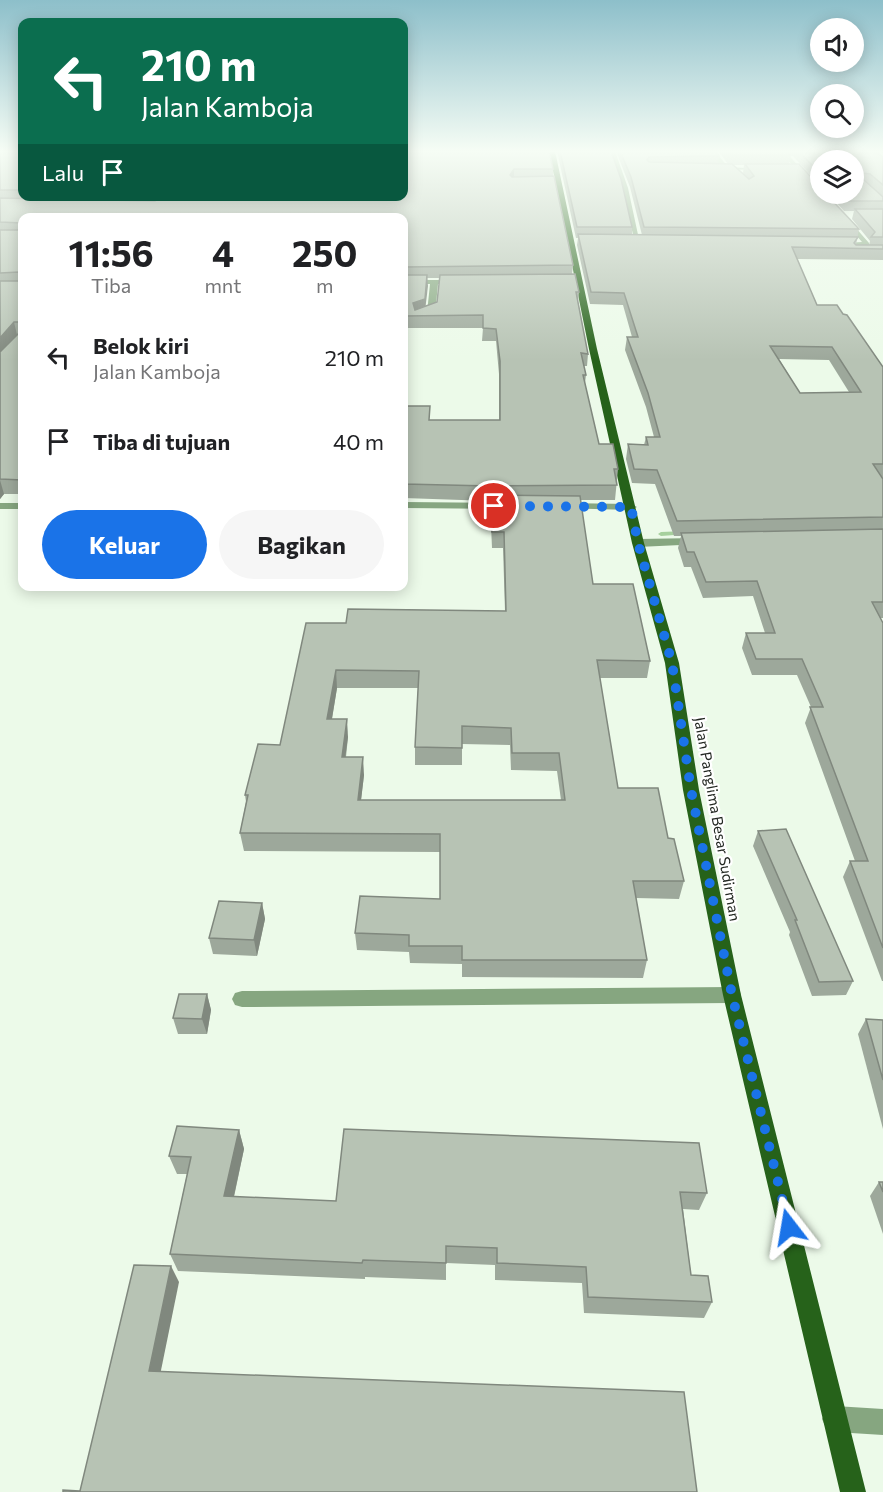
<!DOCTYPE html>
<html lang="id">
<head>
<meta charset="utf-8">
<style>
	:root { --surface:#fff; --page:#f6f6f6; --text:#202124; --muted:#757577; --accent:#1a73e8 }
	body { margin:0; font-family:Commissioner,sans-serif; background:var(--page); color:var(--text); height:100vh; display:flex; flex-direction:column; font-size:22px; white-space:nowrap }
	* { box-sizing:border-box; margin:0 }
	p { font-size:20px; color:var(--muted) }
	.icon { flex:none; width:33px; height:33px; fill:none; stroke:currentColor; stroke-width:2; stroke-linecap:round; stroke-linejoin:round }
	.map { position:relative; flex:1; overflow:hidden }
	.panel { position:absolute; left:18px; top:213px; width:390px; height:378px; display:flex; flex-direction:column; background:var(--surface); border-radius:12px; box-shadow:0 3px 15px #0003 }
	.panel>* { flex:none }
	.guide { position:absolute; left:18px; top:18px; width:390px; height:183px; border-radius:12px; box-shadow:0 3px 15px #0003; background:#0b6e4f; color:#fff; overflow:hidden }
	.fabs { position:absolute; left:810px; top:18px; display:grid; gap:12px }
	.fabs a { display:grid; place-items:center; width:54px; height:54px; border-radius:50%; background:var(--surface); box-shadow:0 3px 15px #0003; font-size:30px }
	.pin { position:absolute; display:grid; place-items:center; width:51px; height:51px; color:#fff; margin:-26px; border:3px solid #fff; border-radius:50%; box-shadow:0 2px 6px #0007 }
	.me { position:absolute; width:66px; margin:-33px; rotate:346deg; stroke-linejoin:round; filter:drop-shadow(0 0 4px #0008) }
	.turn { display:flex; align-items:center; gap:21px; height:126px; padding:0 24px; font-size:27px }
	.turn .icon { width:78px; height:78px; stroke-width:2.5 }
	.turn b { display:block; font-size:42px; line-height:51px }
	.then { display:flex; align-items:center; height:57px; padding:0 24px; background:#0003; gap:12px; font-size:22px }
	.eta { display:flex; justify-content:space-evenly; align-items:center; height:102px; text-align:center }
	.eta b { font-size:36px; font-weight:700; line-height:42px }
	.primary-button { display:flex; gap:12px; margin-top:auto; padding:12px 24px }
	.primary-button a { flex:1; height:69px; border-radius:36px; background:var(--accent); color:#fff; font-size:24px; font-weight:700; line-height:69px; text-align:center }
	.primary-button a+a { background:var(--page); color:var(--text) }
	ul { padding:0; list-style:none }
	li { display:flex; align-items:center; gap:18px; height:84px; padding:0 24px }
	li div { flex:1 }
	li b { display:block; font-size:22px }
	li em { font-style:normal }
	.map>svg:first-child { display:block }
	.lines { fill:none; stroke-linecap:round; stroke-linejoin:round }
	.stream { fill:#a6d09d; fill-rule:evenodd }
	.minor { fill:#86a680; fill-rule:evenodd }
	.major { fill:#26621a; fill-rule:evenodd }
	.wall { fill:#9da89b; fill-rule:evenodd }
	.shaded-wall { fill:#80887e }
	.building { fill:#b7c3b4; stroke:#80887e; stroke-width:1.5; fill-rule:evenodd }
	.route { stroke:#1a73e8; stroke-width:10; stroke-dasharray:0 18 }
	.labels { text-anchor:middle; stroke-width:4.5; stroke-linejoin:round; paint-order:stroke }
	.street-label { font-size:15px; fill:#232822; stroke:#fff }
</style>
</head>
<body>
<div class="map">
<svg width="883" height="1492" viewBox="0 0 883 1492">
	<rect width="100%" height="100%" fill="#ecfae9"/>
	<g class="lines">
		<path class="stream" d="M686,531l3,2 -1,1 -27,2 -3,-2 3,-2z"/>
		<g class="minor">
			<path d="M609,151h6l13,37 12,56 -5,-1 -13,-55z"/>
			<path d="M709,151h6l13,16 38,2 -42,1z"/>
			<path d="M779,151h6l25,28h-4z"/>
			<path d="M820,193l6,1 43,49v2l-26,1 2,-3 17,-1z"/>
			<path d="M404,280h56l4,2 -4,2h-22l-3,30 -13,5 -4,-2 9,-4 3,-29h-26z"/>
			<path d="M404,502l107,1 6,3 -6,3 -107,-1z"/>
			<rect x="0" y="503" width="22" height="6"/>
			<path d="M562,503l69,1 6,3 -6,3 -73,-2v-4z"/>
			<path d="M698,538l4,2v4l-64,3 -6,-4 6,-4z"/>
			<path d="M732,987l7,2 2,6 -2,6 -7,2 -490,4 -7,-2 -3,-6 3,-6 7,-2z"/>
			<path d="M835,1406l48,3v26l-48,-3 -9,-4 -4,-9 4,-9z"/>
		</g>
		<path class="major" d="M549,151h6l42,198 47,194 35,120 20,127 42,205 125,497h-26l-117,-497 -40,-205 -18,-127 -33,-120 -43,-194z"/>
	</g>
	<g class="wall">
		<path d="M0,151h22v45h8l-2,3h11l-1,-3h366v-45l149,18v7l20,89 -1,9 7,18 -1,10 10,52 -1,12h-3l2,9 -1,8 14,61 19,25 -3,31h-35l13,84 57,77 -3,17h-47l18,110 50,50 16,43 -5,18 -43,-1 11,62 -4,18 -181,-1v-13l-52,-1 -1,-11 -52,-2 -2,-17 85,-34v-47l-196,-1 -4,-18 6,-31 -1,-7 35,-50 66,-122 159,-12 -2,-63h-11l-2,-47 -86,-3v-92l26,14h69v-46l-3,-33h-14l1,-13h-79v-110h-382v276h-18l-4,5zM427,278h13l-3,24 -12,4zM337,688h81l-3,59v18h47v-21l48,1 1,25 46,1 4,29h-200l3,-25 -18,-18 2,-20 -16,-18z"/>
		<path d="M557,151h54l21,76v8h10l-12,-48 -14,-36h99l4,5 -1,7 10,1 -10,-13h68l5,4 -2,9 70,65 -3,16h13l1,-4 -18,-22 2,-8h-10l-15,-17h25l-34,-34v25l-32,-34h86l9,6v103l-86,-1 20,46 26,9 40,53v251h-3l3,5v358h-1l-39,-104 7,-16h5l-50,-138 6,-16 -14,-32h-45l-10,-27 4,-15h19l-12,-37 -50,2 -12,-31h-7l-6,-19 3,-12h-7l-19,-52 -23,-1 -6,-24 2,-15 16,1 2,-8h8l-8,-30 -21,-57 2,-13h5l-9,-32 -33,-1 -13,-59 1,-7h-2zM733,165h11l-1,8 2,3zM779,359l50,1 20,32 -49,1z"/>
		<path d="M758,831l95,150 -7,14 -34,1 -23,-61 1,-3 -37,-86z"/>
		<path d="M262,903l3,16 -8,37 -44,-2 -4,-16z"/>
		<path d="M207,994l4,16 -4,24h-29l-5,-16z"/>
		<path d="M866,1019l17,1v109l-25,-95z"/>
		<path d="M344,1129l363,64 -8,17 -16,-1 8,66 21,27 -8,16 -120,-5 -2,-30 -87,-3v-15l-49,-2v17l-81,-3v2l-187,-8 -8,-17 17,-80h-10l-8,-18 70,-26 5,19 -10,48 102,4z"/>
		<path d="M879,1182h4v52l-13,-38z"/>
	</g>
	<g class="shaded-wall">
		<path d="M514,169v10l-4,-4z"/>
		<path d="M427,275l1,11 -3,25 -12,4v-12z"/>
		<path d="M14,322l3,13 -17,20v-17z"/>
		<path d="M0,480l4,14 -4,5z"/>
		<path d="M336,670l1,18 -8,48 -2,-17z"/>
		<path d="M347,719l1,18 -5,37 -1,-17z"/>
		<path d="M363,757l1,18 -5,42 -1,-17z"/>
		<path d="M262,903l3,16 -8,37 -3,-16z"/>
		<path d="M207,994l4,16 -4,24 -5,-15z"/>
		<path d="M239,1130l5,19 -14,65 -6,-18z"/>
		<path d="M171,1266l8,16 -21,103 -9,-14z"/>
	</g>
	<g class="building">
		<rect x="0" y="151" width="22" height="39"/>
		<path d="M404,151h145l4,18h-39l-4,6 2,2 42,-1 19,89 -169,2v-49h-382v262l-22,-1v-127l20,-20v-10h-6l-14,16v-57h19l2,-7 -2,-2 -19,1v-43h19l2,-7 -21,-1v-24l155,3 5,-4v-1h244z"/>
		<path d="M560,151h51l10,28 11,48h-55z"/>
		<path d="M620,151h95l4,5 -70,1 -2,3 2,2 83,2 17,15 5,-3 -9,-12h54l21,23v7h6l33,35 -215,-2 -13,-50z"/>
		<path d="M727,151h59l5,4h-60z"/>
		<path d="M798,151h76l9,6v28l-13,-11 -15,-2v7l9,1 19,17v4h-36l-7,-7h14v-34h-34v13z"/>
		<path d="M855,209h28v28h-12l4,-5z"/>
		<path d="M578,234l280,3 -4,6 2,2h27v4l-91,-2 25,58h20l6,9 4,1 36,52v97h-10l10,15v38l-206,4 -20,-51 -23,-1 -6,-25 20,1 -2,-8h14l-12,-44 -21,-56h11l-14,-44 -33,-1zM770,346l62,1 29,45 -61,1z"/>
		<path d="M404,274v1h23l-2,24 -12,4 2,7 22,-8 3,-27 135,-1 4,18h-3l12,62 -7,-1 5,22h-3l16,69h14l5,25h-4l3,16 -127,1 -86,-2v-78h26l-1,14h71v-59l-4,-32 -13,-1v-13l-79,1z"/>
		<path d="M490,495l90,1 13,88h40l17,77 -53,-1 21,128h40l10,50 6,1 10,42h-51l14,79h-185v-14h-53v-11l-54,-2 5,-37 80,3v-65l-200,-1 8,-38h-3l13,-51 22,1 26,-122h40l2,-14 158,2 -2,-79h-12zM336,670l83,1 -4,76 47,1v-22l49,2 1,25h47l6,47h-207l5,-43h-21l5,-38h-20z"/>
		<path d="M883,529v73h-11l11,21v325l-33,-87h18l-58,-154h13l-21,-48h-46l-10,-26h29l-18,-52 -51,1 -12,-30h-7l-6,-19z"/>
		<path d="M786,829l67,152 -34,1 -24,-62h2l-39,-89z"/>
		<path d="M219,901l43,2 -8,37 -45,-2z"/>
		<path d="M179,994h28l-5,25 -29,-1z"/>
		<path d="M866,1019l17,1v60z"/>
		<path d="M177,1126l62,4 -15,66 112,5 8,-72 355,14 8,50 -27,-1 11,83 17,1 4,26 -124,-5 -2,-30 -89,-4v-15l-51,-2v17l-83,-3 -1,3 -192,-9 21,-97 -22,-1z"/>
		<path d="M879,1182h4v10z"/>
		<path d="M134,1265l37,1 -22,105 535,21 13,100h-634v-2l17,1z"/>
	</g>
	<linearGradient id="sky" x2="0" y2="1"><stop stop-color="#8dbfca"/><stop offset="0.42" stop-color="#f6fdf5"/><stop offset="1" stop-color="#f6fdf5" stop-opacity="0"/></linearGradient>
	<rect width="883" height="360" fill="url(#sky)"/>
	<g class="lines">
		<path class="route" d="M494,506l137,1 7,36 34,120 19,127 41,205 57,232"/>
	</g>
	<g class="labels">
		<g class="street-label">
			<text transform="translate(717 819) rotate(80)" y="5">Jalan Panglima Besar Sudirman</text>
		</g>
	</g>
</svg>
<div class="fabs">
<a><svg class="icon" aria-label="sound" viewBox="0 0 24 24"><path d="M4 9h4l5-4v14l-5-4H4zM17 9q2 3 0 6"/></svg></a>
<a><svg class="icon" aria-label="search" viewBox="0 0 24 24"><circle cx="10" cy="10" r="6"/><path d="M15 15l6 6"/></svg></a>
<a><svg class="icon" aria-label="layers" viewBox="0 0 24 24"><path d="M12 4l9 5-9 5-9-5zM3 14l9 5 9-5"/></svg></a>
</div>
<div class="pin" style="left:494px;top:506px;background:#d93025"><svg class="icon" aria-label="arrive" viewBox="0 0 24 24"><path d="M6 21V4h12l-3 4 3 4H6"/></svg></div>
<svg class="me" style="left:789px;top:1227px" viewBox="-20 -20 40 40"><path d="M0-17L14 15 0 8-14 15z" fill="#1a73e8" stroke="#fff" stroke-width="4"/></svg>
<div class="guide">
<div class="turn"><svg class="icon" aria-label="left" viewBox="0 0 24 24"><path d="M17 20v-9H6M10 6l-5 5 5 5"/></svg><div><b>210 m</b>Jalan Kamboja</div></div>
<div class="then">Lalu<svg class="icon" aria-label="arrive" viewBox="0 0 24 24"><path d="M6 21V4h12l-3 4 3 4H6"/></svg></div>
</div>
<section class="panel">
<div class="eta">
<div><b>11:56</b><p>Tiba</p></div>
<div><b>4</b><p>mnt</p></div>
<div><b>250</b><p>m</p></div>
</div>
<ul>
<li><svg class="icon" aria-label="left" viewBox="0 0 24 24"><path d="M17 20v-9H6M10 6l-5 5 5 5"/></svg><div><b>Belok kiri</b><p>Jalan Kamboja</p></div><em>210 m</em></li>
<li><svg class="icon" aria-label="arrive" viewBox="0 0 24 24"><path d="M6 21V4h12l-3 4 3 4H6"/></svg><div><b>Tiba di tujuan</b></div><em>40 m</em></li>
</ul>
<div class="primary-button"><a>Keluar</a><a>Bagikan</a></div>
</section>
</div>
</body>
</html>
